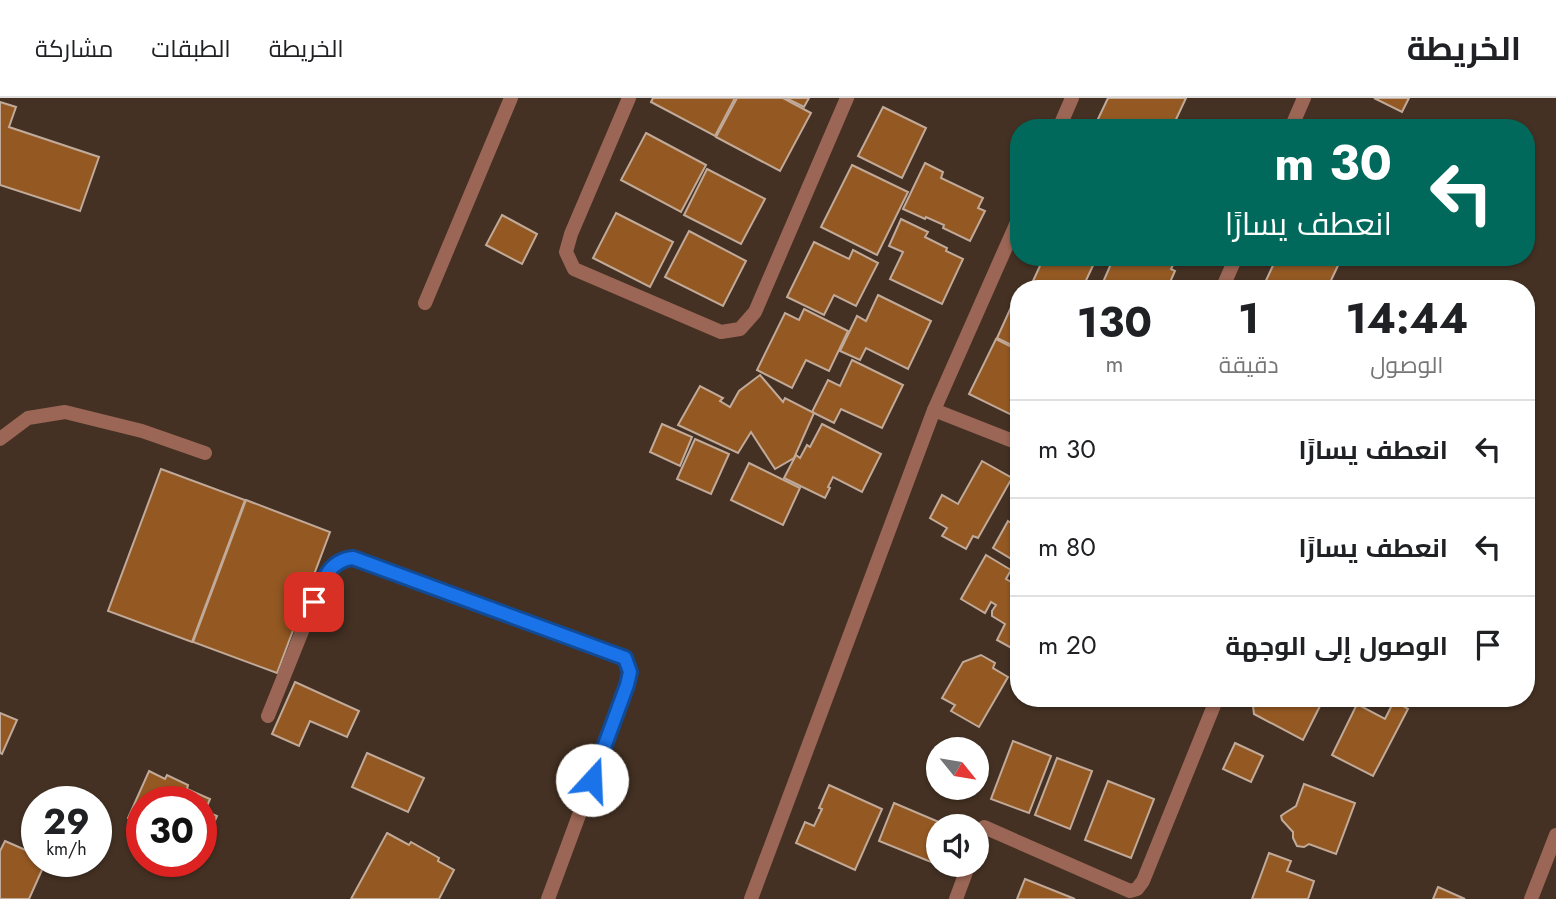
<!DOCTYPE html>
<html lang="ar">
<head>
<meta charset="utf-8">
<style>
	:root { --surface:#fff; --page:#f2f2f2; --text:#202124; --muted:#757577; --line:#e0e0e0 }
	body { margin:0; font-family:Jost,Cairo,sans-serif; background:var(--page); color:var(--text); direction:rtl; height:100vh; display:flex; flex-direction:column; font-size:26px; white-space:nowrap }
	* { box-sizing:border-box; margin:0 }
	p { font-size:23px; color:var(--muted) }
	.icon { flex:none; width:38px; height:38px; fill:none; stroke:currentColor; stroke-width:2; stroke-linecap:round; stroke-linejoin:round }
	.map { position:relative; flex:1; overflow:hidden; direction:ltr }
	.drawer { position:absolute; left:1010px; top:182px; width:525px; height:427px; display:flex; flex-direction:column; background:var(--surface); border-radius:28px; box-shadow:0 2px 5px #0004; direction:rtl }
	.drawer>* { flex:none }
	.guide { position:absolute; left:1010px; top:21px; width:525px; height:147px; border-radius:28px; box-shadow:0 2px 5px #0004; direction:rtl; background:#00695c; color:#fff; overflow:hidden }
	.needle { width:46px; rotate:120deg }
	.fabs { position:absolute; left:926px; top:639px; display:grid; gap:14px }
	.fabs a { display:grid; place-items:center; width:63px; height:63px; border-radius:50%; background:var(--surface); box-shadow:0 2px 5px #0004; font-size:35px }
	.speed { position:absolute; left:21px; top:688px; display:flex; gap:14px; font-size:35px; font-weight:700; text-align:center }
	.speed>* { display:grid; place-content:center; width:91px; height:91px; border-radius:50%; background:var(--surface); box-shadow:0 2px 5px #0004; line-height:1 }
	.speed small { font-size:18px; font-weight:400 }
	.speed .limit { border:10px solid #d22; background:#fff; color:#111 }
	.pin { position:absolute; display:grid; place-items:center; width:60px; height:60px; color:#fff; margin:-30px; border-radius:14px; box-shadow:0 4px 10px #0006 }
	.me { position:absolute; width:77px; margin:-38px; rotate:20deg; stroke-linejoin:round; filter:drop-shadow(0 0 5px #0008) }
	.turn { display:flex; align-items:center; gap:24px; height:147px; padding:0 28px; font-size:32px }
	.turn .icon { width:91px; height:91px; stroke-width:2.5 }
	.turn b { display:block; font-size:49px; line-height:60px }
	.eta { display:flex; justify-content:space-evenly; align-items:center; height:119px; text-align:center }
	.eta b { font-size:42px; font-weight:700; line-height:49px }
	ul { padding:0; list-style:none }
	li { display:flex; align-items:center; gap:21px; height:98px; padding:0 28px; border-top:2px solid var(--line) }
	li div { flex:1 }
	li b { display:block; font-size:26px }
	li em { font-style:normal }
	header { display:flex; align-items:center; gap:42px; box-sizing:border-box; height:98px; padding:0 35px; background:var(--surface); border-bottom:2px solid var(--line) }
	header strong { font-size:33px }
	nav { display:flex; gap:38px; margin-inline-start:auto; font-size:24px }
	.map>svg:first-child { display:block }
	.building { fill:#945923; stroke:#c1aa99; stroke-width:2 }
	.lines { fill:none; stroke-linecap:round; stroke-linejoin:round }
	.minor { stroke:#9b6655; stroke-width:14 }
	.route-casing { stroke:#114b97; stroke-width:18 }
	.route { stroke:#1a73e8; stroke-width:12 }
</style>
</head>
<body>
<header>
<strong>الخريطة</strong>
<nav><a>الخريطة</a><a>الطبقات</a><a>مشاركة</a></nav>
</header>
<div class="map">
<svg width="1556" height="801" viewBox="0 0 1556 801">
	<rect width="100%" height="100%" fill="#443123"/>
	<g class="building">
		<path d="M653,0h82l-20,38 -64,-34z"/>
		<path d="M737,0h46l28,15 -31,58 -64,-34z"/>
		<path d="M786,0h23l-5,9z"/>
		<path d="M1108,0h78l-14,30h-36l1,-3 -10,-5 -4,8h-11l-15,-7z"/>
		<path d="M1374,0h35l-7,14z"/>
		<path d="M0,4l16,5 -7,20 90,30 -19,54 -80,-26z"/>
		<path d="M883,9l43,21 -24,50 -44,-22z"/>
		<path d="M646,35l60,32 -25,47 -60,-32z"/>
		<path d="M925,65l18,9 -2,6 42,20 -5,10 7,3 -15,30 -27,-13 1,-3 -18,-8 -1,2 -22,-10z"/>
		<path d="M852,67l56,27 -31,63 -56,-28z"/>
		<path d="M707,71l58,30 -24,45 -57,-29z"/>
		<path d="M616,115l57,29 -23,45 -57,-29z"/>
		<path d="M502,117l35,19 -15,30 -36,-19z"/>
		<path d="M901,121l27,13 -3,5 22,11 -1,3 17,8 -21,45 -52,-25 13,-27 -14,-6z"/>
		<path d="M689,133l57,30 -23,45 -58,-29z"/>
		<path d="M814,144l35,17 4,-9 25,13 -22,43 -22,-11 -10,20 -37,-18z"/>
		<path d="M1044,159h53l-15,32h-32l-17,-8z"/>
		<path d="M1114,159h42l17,8 -2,4 4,2 -8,18 -4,-2 -1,2h-62z"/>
		<path d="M1277,159h65l-15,32h-65z"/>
		<path d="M1018,194v56l-21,-10z"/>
		<path d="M878,197l53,26 -23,48 -42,-21 -6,12 -20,-9 17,-35 9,5z"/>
		<path d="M804,211l44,22 -19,40 -23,-11 -14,28 -35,-18 28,-57 14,7z"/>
		<path d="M996,241l22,11v68l-49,-24z"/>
		<path d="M852,262l51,25 -21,43 -41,-19 -7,14 -22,-11 16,-32 12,6z"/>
		<path d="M760,277l23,27 2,-4 29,15 -20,45 -19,11 -24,-37 -13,21 -60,-28 22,-39 23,12 -3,3 10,6 9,-16z"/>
		<path d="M662,326l30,13 -12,29 -30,-14z"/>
		<path d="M822,326l59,30 -19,38 -29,-15 -5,10 2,1 -5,10 -41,-20 12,-23 4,3 7,-13 3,2z"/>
		<path d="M695,341l34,15 -18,40 -34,-15z"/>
		<path d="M982,363l30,17 -34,60 -5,-2 -7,13 -24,-13 5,-8 -17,-10 12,-23 16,9z"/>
		<path d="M749,365l51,25 -17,37 -52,-25z"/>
		<path d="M161,371l84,31 -53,142 -84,-31z"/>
		<path d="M246,402l84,32 -53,141 -84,-31z"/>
		<path d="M1008,423l10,6v36l-25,-15z"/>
		<path d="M986,457l25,15 -5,9 12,7v62l-1,3 -20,-11 8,-16 -13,-8v-5l4,-6 -5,-3 -6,11 -24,-14z"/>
		<path d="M981,557l14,8 -2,5 15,9 -29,50 -28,-16 4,-6 -13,-7 21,-36z"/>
		<path d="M295,584l64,29 -12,26 -37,-16 -11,25 -27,-12z"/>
		<path d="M1252,600h68l3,2 -20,40 -49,-26z"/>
		<path d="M1394,603l14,8 -35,67 -41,-21 25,-51 28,15z"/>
		<path d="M0,615l17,7 -15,34 -2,-1z"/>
		<path d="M1013,643l38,15 -22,57 -38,-14z"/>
		<path d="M1235,645l28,13 -12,26 -28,-13z"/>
		<path d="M367,655l57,25 -16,34 -56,-25z"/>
		<path d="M1057,660l35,13 -22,58 -35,-14z"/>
		<path d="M149,673l16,8 2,-4 21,10 -1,4 23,10 -5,12 12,5 -7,16 -9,-4v-26h-59v23l-14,-7z"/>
		<path d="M1108,683l46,18 -23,59 -46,-18z"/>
		<path d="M1304,686l51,19 -19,51 -27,-10 -5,3 -7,-1 -4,-8v-6l-11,-12 -1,-4 4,-3 11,-7z"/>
		<path d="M829,687l53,24 -27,61 -59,-27 9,-21 9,4 8,-17 -3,-1z"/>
		<path d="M894,705l52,22 -8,1v19l-7,17 -52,-21z"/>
		<path d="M387,735l22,12 2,-3 28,16 -1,3 16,9 -15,29h-88z"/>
		<path d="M5,743l32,14v6h9l-17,38h-29v-48z"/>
		<path d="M1269,755l22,8 -4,10 27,10 -6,18h-56z"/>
		<path d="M1025,781l50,20h-58z"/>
		<path d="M1438,789l27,12h-32z"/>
	</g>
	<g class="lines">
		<g class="minor">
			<path d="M629,0l-58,136 -5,18 8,17 147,63 19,-3 15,-17 92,-214"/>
			<path d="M1059,30l13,-30"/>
			<path d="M1291,30l13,-30"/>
			<path d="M1222,191l14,-32"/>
			<path d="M425,205l86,-205"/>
			<path d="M934,312l84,33"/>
			<path d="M0,341l28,-21 37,-6 77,19 63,22"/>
			<path d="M268,618l55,-137c9,-11 15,-19 30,-21l272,100 5,14 -3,13 -79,214"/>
			<path d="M976,747l8,-18 146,64 7,-2 6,-8 74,-183"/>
			<path d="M751,801l183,-489 84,-190"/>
			<path d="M956,801l13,-35"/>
			<path d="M1531,801l25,-64"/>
		</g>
	</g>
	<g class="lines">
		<g class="route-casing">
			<path id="route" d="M314,504c8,-20 15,-42 39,-44l272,100 5,14 -3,13 -35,95"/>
		</g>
		<use href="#route" class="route"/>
	</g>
</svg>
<div class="fabs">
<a><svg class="needle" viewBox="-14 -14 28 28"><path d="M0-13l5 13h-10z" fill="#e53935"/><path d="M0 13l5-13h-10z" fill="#757577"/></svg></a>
<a><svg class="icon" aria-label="sound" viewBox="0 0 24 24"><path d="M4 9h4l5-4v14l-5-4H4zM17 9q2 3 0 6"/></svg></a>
</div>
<div class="speed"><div>29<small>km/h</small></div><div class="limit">30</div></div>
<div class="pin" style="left:314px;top:504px;background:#d93025"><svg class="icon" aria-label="arrive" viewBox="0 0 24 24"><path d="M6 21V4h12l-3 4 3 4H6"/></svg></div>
<svg class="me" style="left:592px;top:682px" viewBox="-20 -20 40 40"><circle r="19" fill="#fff"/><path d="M0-13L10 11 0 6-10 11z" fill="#1a73e8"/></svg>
<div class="guide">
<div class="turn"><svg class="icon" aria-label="left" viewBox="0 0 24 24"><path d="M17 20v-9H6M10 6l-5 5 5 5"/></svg><div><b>30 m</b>انعطف يسارًا</div></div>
</div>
<section class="drawer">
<div class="eta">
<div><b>14:44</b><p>الوصول</p></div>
<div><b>1</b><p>دقيقة</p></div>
<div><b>130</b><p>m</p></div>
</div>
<ul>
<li><svg class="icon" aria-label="left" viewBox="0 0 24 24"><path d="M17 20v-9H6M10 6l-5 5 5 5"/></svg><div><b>انعطف يسارًا</b></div><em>30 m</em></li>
<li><svg class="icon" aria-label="left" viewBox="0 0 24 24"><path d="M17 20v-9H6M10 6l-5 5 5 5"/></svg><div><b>انعطف يسارًا</b></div><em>80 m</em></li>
<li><svg class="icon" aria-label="arrive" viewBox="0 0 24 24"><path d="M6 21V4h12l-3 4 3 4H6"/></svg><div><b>الوصول إلى الوجهة</b></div><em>20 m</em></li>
</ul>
</section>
</div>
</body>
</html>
